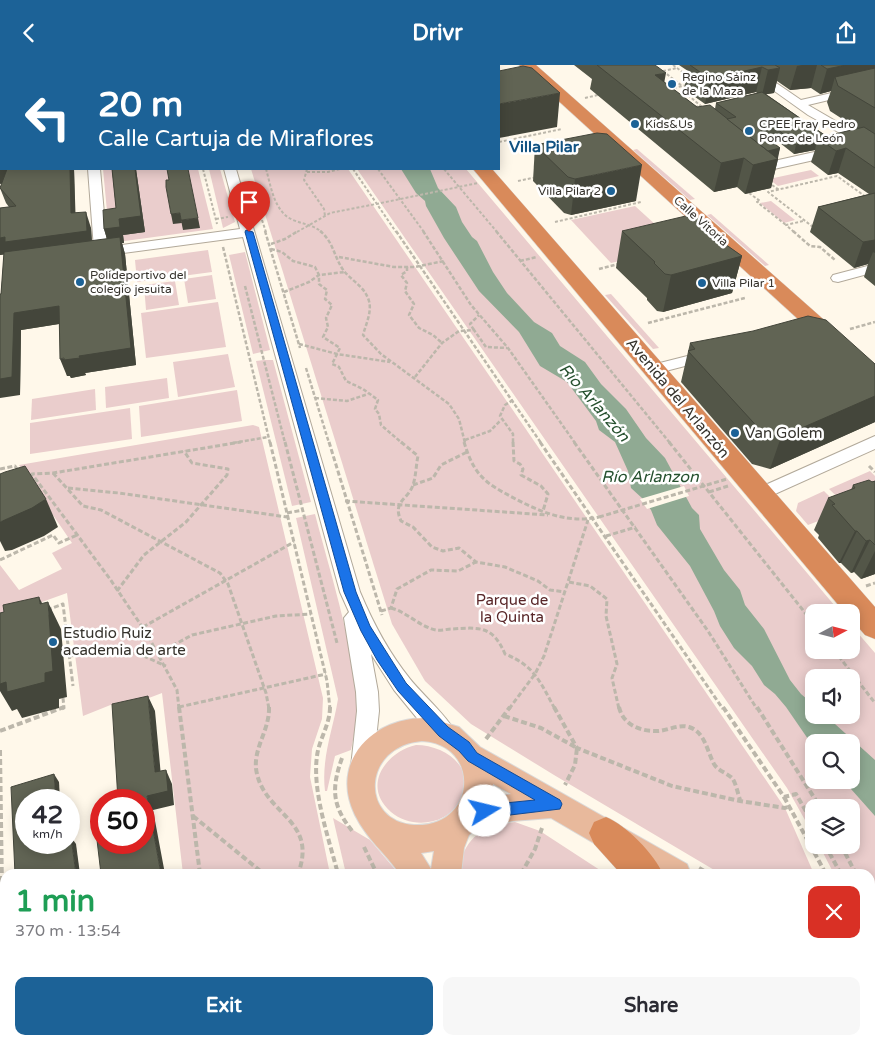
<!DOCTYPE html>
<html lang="en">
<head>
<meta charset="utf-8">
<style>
	:root { --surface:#fff; --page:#f7f7f7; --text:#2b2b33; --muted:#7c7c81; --accent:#1c6297 }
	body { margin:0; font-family:"Varela Round",sans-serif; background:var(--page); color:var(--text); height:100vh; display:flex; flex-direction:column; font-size:19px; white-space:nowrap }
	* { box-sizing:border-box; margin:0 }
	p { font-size:16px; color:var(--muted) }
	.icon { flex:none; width:28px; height:28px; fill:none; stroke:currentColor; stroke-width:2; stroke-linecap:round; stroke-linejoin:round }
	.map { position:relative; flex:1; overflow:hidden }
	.sheet { position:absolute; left:0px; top:804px; width:875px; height:176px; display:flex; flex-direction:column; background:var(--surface); border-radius:15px 15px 0 0; box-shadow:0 2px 12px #0003 }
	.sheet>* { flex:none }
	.guide { position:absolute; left:0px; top:0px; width:500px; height:105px; box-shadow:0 2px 12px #0003; background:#1c6297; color:#fff; overflow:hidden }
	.needle { width:32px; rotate:83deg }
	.buttons { position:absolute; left:805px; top:539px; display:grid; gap:10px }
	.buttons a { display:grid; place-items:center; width:55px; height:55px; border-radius:10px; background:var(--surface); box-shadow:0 2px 12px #0003; font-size:25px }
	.speed { position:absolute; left:15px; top:724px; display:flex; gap:10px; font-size:25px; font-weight:700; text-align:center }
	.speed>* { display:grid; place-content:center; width:65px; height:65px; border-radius:50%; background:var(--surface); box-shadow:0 2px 12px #0003; line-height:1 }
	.speed small { font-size:12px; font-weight:400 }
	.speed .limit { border:8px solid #d22; background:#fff; color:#111 }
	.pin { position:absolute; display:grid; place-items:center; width:42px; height:42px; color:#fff; margin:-51px -21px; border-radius:50% 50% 50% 0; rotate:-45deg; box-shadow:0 0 5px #0007 }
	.pin .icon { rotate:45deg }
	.me { position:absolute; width:55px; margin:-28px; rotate:81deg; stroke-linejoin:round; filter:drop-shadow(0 0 4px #0008) }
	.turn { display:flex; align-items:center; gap:18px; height:105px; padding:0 15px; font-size:22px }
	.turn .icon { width:65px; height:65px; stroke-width:2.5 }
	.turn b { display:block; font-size:35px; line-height:42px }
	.round { display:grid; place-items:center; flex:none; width:52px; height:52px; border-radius:10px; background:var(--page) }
	.headline { display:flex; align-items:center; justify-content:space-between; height:85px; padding:0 15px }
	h1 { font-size:30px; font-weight:700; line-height:38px; color:#1e9e55 }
	.action { display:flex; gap:10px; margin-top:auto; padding:10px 15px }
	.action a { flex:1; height:58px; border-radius:10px; background:var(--accent); color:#fff; font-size:20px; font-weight:700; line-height:58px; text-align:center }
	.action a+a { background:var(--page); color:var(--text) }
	header { display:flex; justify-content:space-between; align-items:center; height:65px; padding:0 15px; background:var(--accent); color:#fff; font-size:22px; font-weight:700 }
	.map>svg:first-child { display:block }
	.green { fill:#eacdcc; fill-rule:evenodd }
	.water { fill:#90aa93 }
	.pier { fill:#fff8ea }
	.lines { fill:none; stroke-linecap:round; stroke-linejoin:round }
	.minor-casing { stroke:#b2a99a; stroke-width:2 }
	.major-casing { stroke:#dbdad9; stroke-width:2 }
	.highway-casing { stroke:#dbdad9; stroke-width:1 }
	.path-far3 { stroke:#bcb7ab; stroke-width:2; stroke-dasharray:3 2; stroke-linecap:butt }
	.path-far2 { stroke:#bcb7ab; stroke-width:2.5; stroke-dasharray:4 2; stroke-linecap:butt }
	.path-far1 { stroke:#bcb7ab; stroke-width:3; stroke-dasharray:5 2.5; stroke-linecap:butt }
	.path { stroke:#bcb7ab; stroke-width:4; stroke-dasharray:6 3; stroke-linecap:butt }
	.minor { fill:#fff; fill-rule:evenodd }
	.major { fill:#e8b99c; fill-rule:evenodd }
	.highway { fill:#d98a5a; fill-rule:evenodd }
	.highway-bridge-casing { stroke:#dbdad9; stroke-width:37; stroke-linecap:butt }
	.path-bridge-far1 { stroke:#bcb7ab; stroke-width:2; stroke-dasharray:3 2; stroke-linecap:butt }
	.path-bridge { stroke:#bcb7ab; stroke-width:3; stroke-dasharray:5 2.5; stroke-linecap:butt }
	.highway-bridge { stroke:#d98a5a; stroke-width:35 }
	.wall { fill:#535648; fill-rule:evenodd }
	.shaded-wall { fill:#44463b }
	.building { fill:#616454; stroke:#44463b }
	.route { fill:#1a73e8; stroke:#114b97 }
	.poi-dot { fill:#1c6297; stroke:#fff; stroke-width:2 }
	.labels { text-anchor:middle; stroke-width:5; stroke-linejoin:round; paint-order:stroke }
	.far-poi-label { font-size:12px; fill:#36332d; stroke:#fff; text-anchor:start }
	.far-street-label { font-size:12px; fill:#36332d; stroke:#fff }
	.street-label { font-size:15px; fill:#36332d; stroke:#fff }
	.poi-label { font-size:15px; fill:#36332d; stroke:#fff; text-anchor:start }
	.park-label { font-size:15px; fill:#582628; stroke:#fff }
	.far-district-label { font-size:16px; font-weight:bold; fill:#115282; stroke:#fff }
	.water-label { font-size:16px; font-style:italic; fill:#25502e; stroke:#fff }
</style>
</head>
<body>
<header><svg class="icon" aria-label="back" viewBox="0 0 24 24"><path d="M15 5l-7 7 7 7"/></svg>Drivr<svg class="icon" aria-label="share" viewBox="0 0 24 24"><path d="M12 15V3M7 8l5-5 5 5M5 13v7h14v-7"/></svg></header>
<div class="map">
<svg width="875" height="979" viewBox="0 0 875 979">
	<rect width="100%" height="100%" fill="#fff8ea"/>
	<g class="green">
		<path d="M637,84l58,50 -5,1 -57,-50z"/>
		<path d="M103,104h95l15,60 -103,14z"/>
		<path d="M209,104h11l15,53 -12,6z"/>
		<path d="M251,104h97l437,639 29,66h-93l-167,-99 -83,-51 -46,-43 -33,-57z"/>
		<path d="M357,104h109l374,443 -26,1v37h37v-25l24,28v247l-5,2v-28h-36l-15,-29h32v-38h-37v29l-27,-48zM814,612h37v38h-37zM814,678h37v37h-37z"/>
		<path d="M811,105l8,6 -41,10 -9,-7z"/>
		<path d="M771,136l24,19 -11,3 -24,-20z"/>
		<path d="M635,141l45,41 -69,16 -40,-43z"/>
		<path d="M711,149l58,51 -4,1 -58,-51z"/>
		<path d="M208,185l4,22 -75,10 -2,-22z"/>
		<path d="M245,187l25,98 -17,4 -24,-99z"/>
		<path d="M212,210l4,24 -28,4 -4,-24z"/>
		<path d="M175,216l4,24 -33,5 -2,-25z"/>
		<path d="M611,229l48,54 -6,1 -48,-54z"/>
		<path d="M218,237l8,45 -80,11 -5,-45z"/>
		<path d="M228,289l7,33 -57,10 -5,-35z"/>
		<path d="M264,295h9l38,142 -19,4 -36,-145z"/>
		<path d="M167,313l2,20 -63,10 -1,-21z"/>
		<path d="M95,324l1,21 -65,10 1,-21z"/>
		<path d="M237,325l5,31 -101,16 -2,-31z"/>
		<path d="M130,343l2,31 -102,15v-31z"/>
		<path d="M253,360l6,2 64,271 -1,21 -10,30 -2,28 20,97h-147l-21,-181 -42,16 -2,-7 -35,14 -16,-123 -67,24v-52l19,25 43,-21 -10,-16 20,-10 -53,-78z"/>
		<path d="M870,406l5,5v24l-25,9 -21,-20z"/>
		<path d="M824,426l20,20 -36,14 -12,-14 2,-8z"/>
		<path d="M315,449c15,58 36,123 42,183 1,18 -2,35 -6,53l-16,6 -8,35h-2c-4,-33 8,-61 13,-92l-42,-181z"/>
		<path d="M416,680c30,0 62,24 44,56 -14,25 -49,28 -69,11 -30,-26 -5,-60 25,-67z"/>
		<path d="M333,753l37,22 29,34h-53z"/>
		<path d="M515,757l25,9 66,43h-148c5,-36 23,-48 57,-52z"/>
		<path d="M9,975h356l1,4h-356z"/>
		<path d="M500,975h129l-7,4h-121z"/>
	</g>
	<path class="water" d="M401,104h29l8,19 18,19 6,15 10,15 5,4 16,31 14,21 27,29 18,11 8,13 25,16 16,22 25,25 20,29 19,20 27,50 7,7 1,14 24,41 16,20 5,15 19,24 26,51 11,14 13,11v10h11l50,45v56l-32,-36h8v-37h-37v1l-6,-5 -22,-32 -11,-13 -11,-9 -12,-19 -18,-18 -14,-22 -6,-15 -24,-45 -33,-41 -6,-15 -8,-11 -12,-11 -3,-17 -13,-29 -16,-12 -3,-9 -29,-39 -27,-16 -21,-34 -40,-41 -35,-53 -18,-32 -1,-5 -9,-8z"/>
	<path class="pier" d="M684,421l5,10 -42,13 -7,-10z"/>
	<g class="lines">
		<g class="minor-casing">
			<g id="minor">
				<rect x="196" y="0" width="10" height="1"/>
				<path d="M738,0h12l51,35 74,-17v6l-67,16 67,39v9l-67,-38z"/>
				<path d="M837,82l6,4 -2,3 -76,17 -11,-1 -7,-5 6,-4 12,2z"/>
				<path d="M88,104h12l7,78 133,-18 -16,-60h12l124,423c13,31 29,61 50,87 12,15 38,38 45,53l-3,7 -8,2 -8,-2 -15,-16 -27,-33 -23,-36 7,38 1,19 -6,56 -3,7 -8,3 -8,-3 -3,-7 6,-56 -1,-19 -12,-74 5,-6 -9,-20 -97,-355 -142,19 -8,-1 -2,-3 3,-3z"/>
				<path d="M875,199v8l-37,10 -5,-1 -2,-3 2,-3z"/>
				<path d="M711,285l5,2 3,3 -3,3 -62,16 -6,-2 -2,-3 2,-3z"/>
				<path d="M875,371v13l-109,49 -6,2 -6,-2 -3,-4 3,-4z"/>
				<path d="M445,975h26l-1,4h-26z"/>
			</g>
		</g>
		<g class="major-casing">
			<g id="major">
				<path d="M429,653l30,9 21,20 207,117 4,10h-44l-96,-56 -39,3 -36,8 -7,6 -5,13 -3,26h-61c-14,-20 -34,-36 -45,-59 -26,-54 18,-99 74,-97zM422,676c60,3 55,87 -8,84 -54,-3 -53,-79 8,-84zM493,719l18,10 -20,3zM434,786l-3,18 -10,-16z"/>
				<path d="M875,951v28h-25l2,-4h18v-22z"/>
				<path d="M463,975h34l1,4h-34z"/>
			</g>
		</g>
		<g class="highway-casing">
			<g id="highway">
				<path d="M384,0h16l1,1h-16z"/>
				<path d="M519,0h17l339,300v19l-8,-2z"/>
				<path d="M473,104h19l383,438v32l-10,-4 -14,-16v-6h-6z"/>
				<path d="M606,752c20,8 48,37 57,57h-42l-27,-30 -5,-11 5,-11z"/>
				<path d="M875,871v39l-5,2v-39z"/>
				<path d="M875,921v39l-5,2v-39z"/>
				<path d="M631,975h44l-2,4h-44z"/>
				<path d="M682,975h46l-2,4h-46z"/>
				<path d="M784,975h45l-2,4h-45z"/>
			</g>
		</g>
		<g class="path-far3">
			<path d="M673,0l16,12"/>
			<path d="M663,6l19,15"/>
			<path d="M663,6l14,-3"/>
			<path d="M669,24l18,-4"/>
			<path d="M688,30l13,11 -7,1"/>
			<path d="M585,33l13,-3"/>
			<path d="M499,77l63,-13"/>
			<path d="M203,104l14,55"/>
			<path d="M266,104c5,17 8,43 27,51 10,4 20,5 29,12"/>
			<path d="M307,104l-3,11 20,29 1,7"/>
			<path d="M353,104l43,63"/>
			<path d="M378,104l46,63"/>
			<path d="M444,104l53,63"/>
			<path d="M307,107h21l12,-3"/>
			<path d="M518,116l19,-4"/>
			<path d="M768,117l11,8"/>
			<path d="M749,128l11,8 -3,1 29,23"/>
			<path d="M216,154l12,-2"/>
			<path d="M262,155l4,12"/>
			<path d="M555,157l86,-20"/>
			<path d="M813,162l-45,-35 69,-16 29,21"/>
			<path d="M297,167l33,-19 51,-10"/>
			<path d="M794,167l-8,-7 17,-4"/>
		</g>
		<g class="path-far2">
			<path d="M265,166l35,117"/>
			<path d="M320,166c14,11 14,27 24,40 8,10 21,16 25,30 3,11 -3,23 -6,34l18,19 68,50 10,15 6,24"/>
			<path d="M396,166l145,212"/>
			<path d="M423,166l48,74 37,43 67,95"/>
			<path d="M496,166l174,212"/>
			<path d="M793,166l17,15 10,1 15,13"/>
			<path d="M271,179l14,-5 13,-8"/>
			<path d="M223,182l47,196"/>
			<path d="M271,184l11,3 11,9 22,6 4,8v9l8,6 -2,9 7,6 -6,13 2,9 -5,10 17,11 -8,16 7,3 7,14 17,8 15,11 -3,9 4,5 2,11 21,18"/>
			<path d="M339,192l55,10h21l29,-6"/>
			<path d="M520,196l17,-4"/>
			<path d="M407,202v4l-6,4 6,8 -2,8 9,13 -5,11 10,13 14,7 9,8"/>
			<path d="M599,204l19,-5"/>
			<path d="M245,221l40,157"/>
			<path d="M284,227l25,-10 10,-7 26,-3"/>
			<path d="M648,258l97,-25"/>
			<path d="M850,264l25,-7"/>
			<path d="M474,265l-4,-6 9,-9"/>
			<path d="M299,279l38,10 53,8"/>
			<path d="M306,303l23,75"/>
			<path d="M415,312l27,-34 17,-12 15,-1 12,17 21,1"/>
			<path d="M315,333l32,3 21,-7"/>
			<path d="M513,335l-8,5 -5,11 13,18v9"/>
			<path d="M465,375l25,-9 11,-11"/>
			<path d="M233,378l35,-6"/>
		</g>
		<g class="path-far1">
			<path d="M270,377l57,239 3,28"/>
			<path d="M285,377l52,201"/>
			<path d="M329,377l53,173"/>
			<path d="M401,377l17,14c-2,9 -2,20 -5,29 -5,15 -21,16 -12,36l12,6 19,20 11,4 16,-3 17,14 29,5 33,14 12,9 15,2"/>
			<path d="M464,377c4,13 9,27 20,37 7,7 17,12 26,17 28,15 56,28 89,21"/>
			<path d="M513,377l1,19 6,3 3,5 -2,6 20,11 7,8 -5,17"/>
			<path d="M540,377l183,267"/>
			<path d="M574,377l134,189 49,78"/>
			<path d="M669,377l145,182"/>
			<path d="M869,401l6,6"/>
			<path d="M0,404l15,-3 4,6"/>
			<path d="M53,408l30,33 18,4 119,63 8,11 38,109 3,16"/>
			<path d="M413,420l20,-7 8,-13 26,-13"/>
			<path d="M68,423l51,5 168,24"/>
			<path d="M709,427l19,-6"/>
			<path d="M345,436l203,14"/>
			<path d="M287,448l16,-3"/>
			<path d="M606,471l30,-9"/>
			<path d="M0,495l53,-25 6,8 18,-8"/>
			<path d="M569,517l21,4 17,13 -1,17 11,48 -5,14 7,31"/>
			<path d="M866,521l9,-3"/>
			<path d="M117,526l27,-36 42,-33 41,-47 1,-6 -36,-6 -8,-12"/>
			<path d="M391,543c16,4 29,19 45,22 5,1 11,-1 16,-1 28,-2 41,-3 53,25 30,12 35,28 50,55"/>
			<path d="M47,545l16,-6 10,82"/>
			<path d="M381,546l10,-3 6,-19 34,-19 27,1 18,-9"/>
			<path d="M143,562l151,-85"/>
			<path d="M834,585l41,53"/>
			<path d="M159,588l33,-18 84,-19 35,-2"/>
			<path d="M69,591l38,-4 32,2 27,12"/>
			<path d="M179,642l147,-33"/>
			<path d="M62,644l2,-1 -1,-10"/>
			<path d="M179,644l-2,-19 -30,-56 -37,-55 -78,-105 21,-1 188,-31"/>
			<path d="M509,644l26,-35 9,-18 44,-136"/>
		</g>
		<g class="path">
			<path d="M179,642l21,167"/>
			<path d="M269,642c1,24 -18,43 -12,67 10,42 61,46 41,100"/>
			<path d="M330,642c0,18 -11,32 -13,49 -5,36 12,83 21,118"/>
			<path d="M554,642l23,41 95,38 68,15 45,7 5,-2"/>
			<path d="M619,642c4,18 22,25 40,24 10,-1 20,-7 30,-4 16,5 18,24 25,37 4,7 13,9 18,14 4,5 6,16 8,22"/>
			<path d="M723,642l61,90 12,-3 18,31"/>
			<path d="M757,642l63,100"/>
			<path d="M504,651l37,12 36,20 -2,17 -10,20"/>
			<path d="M0,666l64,-24"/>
			<path d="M486,674l24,-32"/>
			<path d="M0,685l3,210"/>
			<path d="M342,693c-11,31 -10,48 11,74"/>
			<path d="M784,732l42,77"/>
			<path d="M193,751l71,58"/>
			<path d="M825,780l16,29"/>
			<path d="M841,780l15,29"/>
			<path d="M364,782l13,27"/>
			<path d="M699,803l10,6"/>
			<path d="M521,809l14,-25 7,-21"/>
			<path d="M3,911l1,68"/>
			<path d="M221,975v4"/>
			<path d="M266,975l3,4"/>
			<path d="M374,975l1,4"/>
			<path d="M394,975l1,4"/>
			<path d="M532,975l1,4"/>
			<path d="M229,979l7,-4"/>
			<path d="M333,979l1,-4"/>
		</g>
		<use href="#minor" class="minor"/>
		<use href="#major" class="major"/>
		<use href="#highway" class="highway"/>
		<g class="highway-bridge-casing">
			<path id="highway-bridge" d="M870,865l5,-2"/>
		</g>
		<path class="path-bridge-far1" d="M381,138l97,-20"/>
		<path class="path-bridge" d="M599,452l128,-38"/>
		<use href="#highway-bridge" class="highway-bridge"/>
	</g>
	<g class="wall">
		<path d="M422,0h70v1h-69z"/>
		<path d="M574,0h81l9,17 33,25 18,2 1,-6 41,-10 -1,-1 -51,12 -21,-15 4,-18 -9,-6h196v221l-11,-9 4,-13 -14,4 -44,-36 8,-25 51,-13 -31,-21 -10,2 -17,-13 4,-12 -21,4 -23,-18 -7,-1 16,13 -3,10 1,1 -7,29 -26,6 -8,-7 -23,5 -124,-103 2,-10zM777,16l13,9 21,-2 9,6 11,-3 -4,11 3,9 28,18 -32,7 -60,-42 8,-1z"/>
		<path d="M535,80l101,56 -65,14 -7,-2 -31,-32z"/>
		<path d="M1,104h73l1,44 16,15 1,13 15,-2 -3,-10 12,-21 -4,-39h24l9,63 -22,3 1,8h-2l3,11 11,111 -51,8 1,2 -15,3 -1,-2h-3l-8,-52 -38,6 -1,65 -19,-101 3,-40 -4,1v-47l9,-1 -3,-4 -6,-15 2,-4z"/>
		<path d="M622,166l103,13 17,12 -10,37 -69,19 -6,-1 -10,-11v-2l-31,-30z"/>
		<path d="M690,278l185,21v58l-105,47 -18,-5 -71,-82z"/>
		<path d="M875,416v93l-14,5 -7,-7 -3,1 -10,-10h-2l-21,-25 1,-3 -5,-5 14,-32 23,-8 2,-5z"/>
	</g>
	<g class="shaded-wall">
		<rect x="434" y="0" width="58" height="1"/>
		<path d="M802,0h15l-6,23 -21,2 7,-24z"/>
		<path d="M846,0h29v17l-40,-5 -4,14 -11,3 7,-25z"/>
		<path d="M762,2l-6,25 -51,12 5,-25z"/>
		<path d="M780,3l-6,25 -12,2 6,-25z"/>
		<path d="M666,8l-5,27 -6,-25z"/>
		<path d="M560,28l-3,34 -58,11v-34z"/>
		<path d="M817,75l-2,10 -21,4 2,-9z"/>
		<path d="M780,83l-2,10 -18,3 3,-9z"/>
		<path d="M846,83l-8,25 -10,2 8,-24z"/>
		<path d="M744,93l-7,29 -23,5 7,-29z"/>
		<path d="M778,94l-7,29 -26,6 8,-29z"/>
		<path d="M642,100l-6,36 -65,14 4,-36z"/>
		<path d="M0,103l8,1 5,13 -13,2z"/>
		<path d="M70,104h4l2,60 -5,-16z"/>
		<path d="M135,104h1l9,63 -22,3 1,8h-2l3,11 11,111 -51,8 1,2 -15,3 -1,-2h-3l-7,-17 19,-3 30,-111 -5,-16 15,-10z"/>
		<path d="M86,147l5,16 1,18 -92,9v-17z"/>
		<path d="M180,148l2,10 -9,1 -2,-10z"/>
		<path d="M198,153l2,10 -17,2 -2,-10z"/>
		<path d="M875,175v13l-2,-1 -5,12 -14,4 9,-26z"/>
		<path d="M742,191l-10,37 -69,19 8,-37z"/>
		<path d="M59,241l6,17 -44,7 -1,65 -20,3v-19l14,-66z"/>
		<path d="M875,331v26l-105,47 11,-32z"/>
		<path d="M46,434l12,28 -14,9 -32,14 -7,1 -5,-10v-19z"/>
		<path d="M855,466h2l-16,32h-2z"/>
		<path d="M870,475l-16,32 -3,1 15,-32z"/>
		<path d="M875,486v23l-14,5z"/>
		<path d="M39,532l10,20 -1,-15 13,27 6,68 -8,2v9l-37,10 -5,-9 -5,2 -12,-20v-7l40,-80z"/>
		<path d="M148,631l7,15 7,76 -7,-15z"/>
		<path d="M166,705l6,14 2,21 -21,5 12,64h-4l-14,-78z"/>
		<path d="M54,709l5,8 1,18h-4z"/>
		<path d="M71,772l5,7 4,30h-4z"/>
	</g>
	<g class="building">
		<path d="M6,0h55l-1,1h-54z"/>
		<path d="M131,0h43l1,1h-44z"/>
		<path d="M597,0h58l11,8 -11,2 42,32 13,-2 68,54 -25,6 -9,-7 -23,5z"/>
		<path d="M690,0h85l5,3 -12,2 -6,-3 -52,12z"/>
		<path d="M821,0h25l-19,4z"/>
		<path d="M523,1l9,2 28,25 -61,11v-33z"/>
		<path d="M875,3v40l-37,-22 -3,-9z"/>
		<rect x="0" y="18" width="1" height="85"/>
		<path d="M762,27l64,44 -8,2 -1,2 -21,5 -22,-19h-10l-3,4 2,5 17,13 -12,3 -41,-32 9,-2 -20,-14z"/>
		<path d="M864,62l11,7v34l-29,-20 -10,3 -18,-13z"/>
		<path d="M597,68l10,1 35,31 -67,14 -7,-2 -33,-32z"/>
		<path d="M7,104h63l1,44 15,-1 1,19 -82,11v-5l-5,1v-30l16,-2 -16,-18z"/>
		<path d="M112,104h23l6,47 -22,3 1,8 -16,2 -1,-19 13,-2z"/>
		<path d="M167,104h21l10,49 -17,2 -1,-7 -9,1 -5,-27v-7h3z"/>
		<path d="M875,128v47l-12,2 -45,-35z"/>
		<path d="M690,150l6,1 29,28 17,12 -71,19 -6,-1 -11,-11 1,-1 -33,-31z"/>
		<path d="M120,172l11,111 -52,8 1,2 -16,2v-2l-4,1 -1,-53 -45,7 -2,64 -12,2v-85h1l3,-42z"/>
		<path d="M808,251l18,4 49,44v32l-94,41 -18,-4 -75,-82 7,-2 -5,-6 63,-12z"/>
		<path d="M25,401l21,33 -14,9 -32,14v-48l5,-2z"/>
		<path d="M869,415l3,2 3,-1v64l-5,-5 -4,1 -9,-10h-2l-23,-26 3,-1 -7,-6 27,-10 -2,-3z"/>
		<path d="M39,532l1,7 8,-2 5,69 -8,2v9l-38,10 -1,-10 -6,2v-71l4,-1 -1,-7z"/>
		<path d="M148,631l7,76 11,-2 2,21 -21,5 14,78h-60l-6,-51 6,-2v22h43v-43h-26l-6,-96z"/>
		<path d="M54,709l2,26h-30v43h43v-6h2l5,37h-61l-4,-87z"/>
		<path d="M5,890v21l-3,2 -1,-21z"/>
	</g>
	<path class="route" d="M246,165l7,2 103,360 14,34 36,57 42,44 21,15 8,11 83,47 2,4 -2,5 -75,9 -5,-2 -2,-5 2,-4 5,-2 50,-5 -67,-39 -9,-10 -20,-15 -41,-45 -21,-31 -16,-29 -17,-39 -99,-360z"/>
	<g class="poi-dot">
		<circle cx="672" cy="19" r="5"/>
		<circle cx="635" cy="59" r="5"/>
		<circle cx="749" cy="66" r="5"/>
		<circle cx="611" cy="126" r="5"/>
		<circle cx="80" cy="217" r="5"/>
		<circle cx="702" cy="218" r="5"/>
		<circle cx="735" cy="368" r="5"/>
		<circle cx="53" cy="577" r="5"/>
	</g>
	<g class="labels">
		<g class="far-poi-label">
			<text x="682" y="16">Regino Sáinz<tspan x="682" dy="14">de la Maza</tspan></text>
			<text x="645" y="63">Kids&amp;Us</text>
			<text x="759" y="63">CPEE Fray Pedro<tspan x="759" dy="14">Ponce de León</tspan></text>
			<text x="601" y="130" text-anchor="end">Villa Pilar 2</text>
			<text x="90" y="214">Polideportivo del<tspan x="90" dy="14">colegio jesuita</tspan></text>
			<text x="712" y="222">Villa Pilar 1</text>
		</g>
		<g class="far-street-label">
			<text transform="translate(701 156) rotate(42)" y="4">Calle Vitoria</text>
		</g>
		<g class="street-label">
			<text transform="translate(678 333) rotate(50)" y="5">Avenida del Arlanzón</text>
		</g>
		<g class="poi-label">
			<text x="745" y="373">Van Golem</text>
			<text x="63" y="573">Estudio Ruiz<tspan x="63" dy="17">academia de arte</tspan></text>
		</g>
		<g class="park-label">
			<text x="512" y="540">Parque de<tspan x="512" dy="17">la Quinta</tspan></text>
		</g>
		<g class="far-district-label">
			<text x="544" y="87">Villa Pilar</text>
		</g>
		<g class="water-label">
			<text transform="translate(595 337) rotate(49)" y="6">Río Arlanzón</text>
			<text x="650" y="417">Río Arlanzon</text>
		</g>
	</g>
</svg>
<div class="buttons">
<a><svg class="needle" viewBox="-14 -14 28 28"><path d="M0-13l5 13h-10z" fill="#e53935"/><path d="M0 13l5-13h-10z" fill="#7c7c81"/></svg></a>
<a><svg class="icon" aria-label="sound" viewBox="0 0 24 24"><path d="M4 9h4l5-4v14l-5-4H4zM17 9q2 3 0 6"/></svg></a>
<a><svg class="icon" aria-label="search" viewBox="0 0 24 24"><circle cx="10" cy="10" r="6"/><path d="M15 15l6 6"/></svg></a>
<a><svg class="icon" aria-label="layers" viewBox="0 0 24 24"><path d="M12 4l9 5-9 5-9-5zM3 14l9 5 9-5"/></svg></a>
</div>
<div class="speed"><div>42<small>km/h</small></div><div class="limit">50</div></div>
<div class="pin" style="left:249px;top:167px;background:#d93025"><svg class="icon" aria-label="arrive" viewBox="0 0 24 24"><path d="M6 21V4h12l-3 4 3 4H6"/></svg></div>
<svg class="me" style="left:485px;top:746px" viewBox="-20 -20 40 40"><circle r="19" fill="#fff"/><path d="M0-13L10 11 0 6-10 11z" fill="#1a73e8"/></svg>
<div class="guide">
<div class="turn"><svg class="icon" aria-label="left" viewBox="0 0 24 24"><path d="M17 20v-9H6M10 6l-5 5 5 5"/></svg><div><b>20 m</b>Calle Cartuja de Miraflores</div></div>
</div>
<section class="sheet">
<div class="headline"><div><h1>1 min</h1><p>370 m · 13:54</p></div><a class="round" style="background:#d93025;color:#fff"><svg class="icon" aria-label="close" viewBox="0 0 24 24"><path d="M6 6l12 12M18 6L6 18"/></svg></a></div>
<div class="action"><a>Exit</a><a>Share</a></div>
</section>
</div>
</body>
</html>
